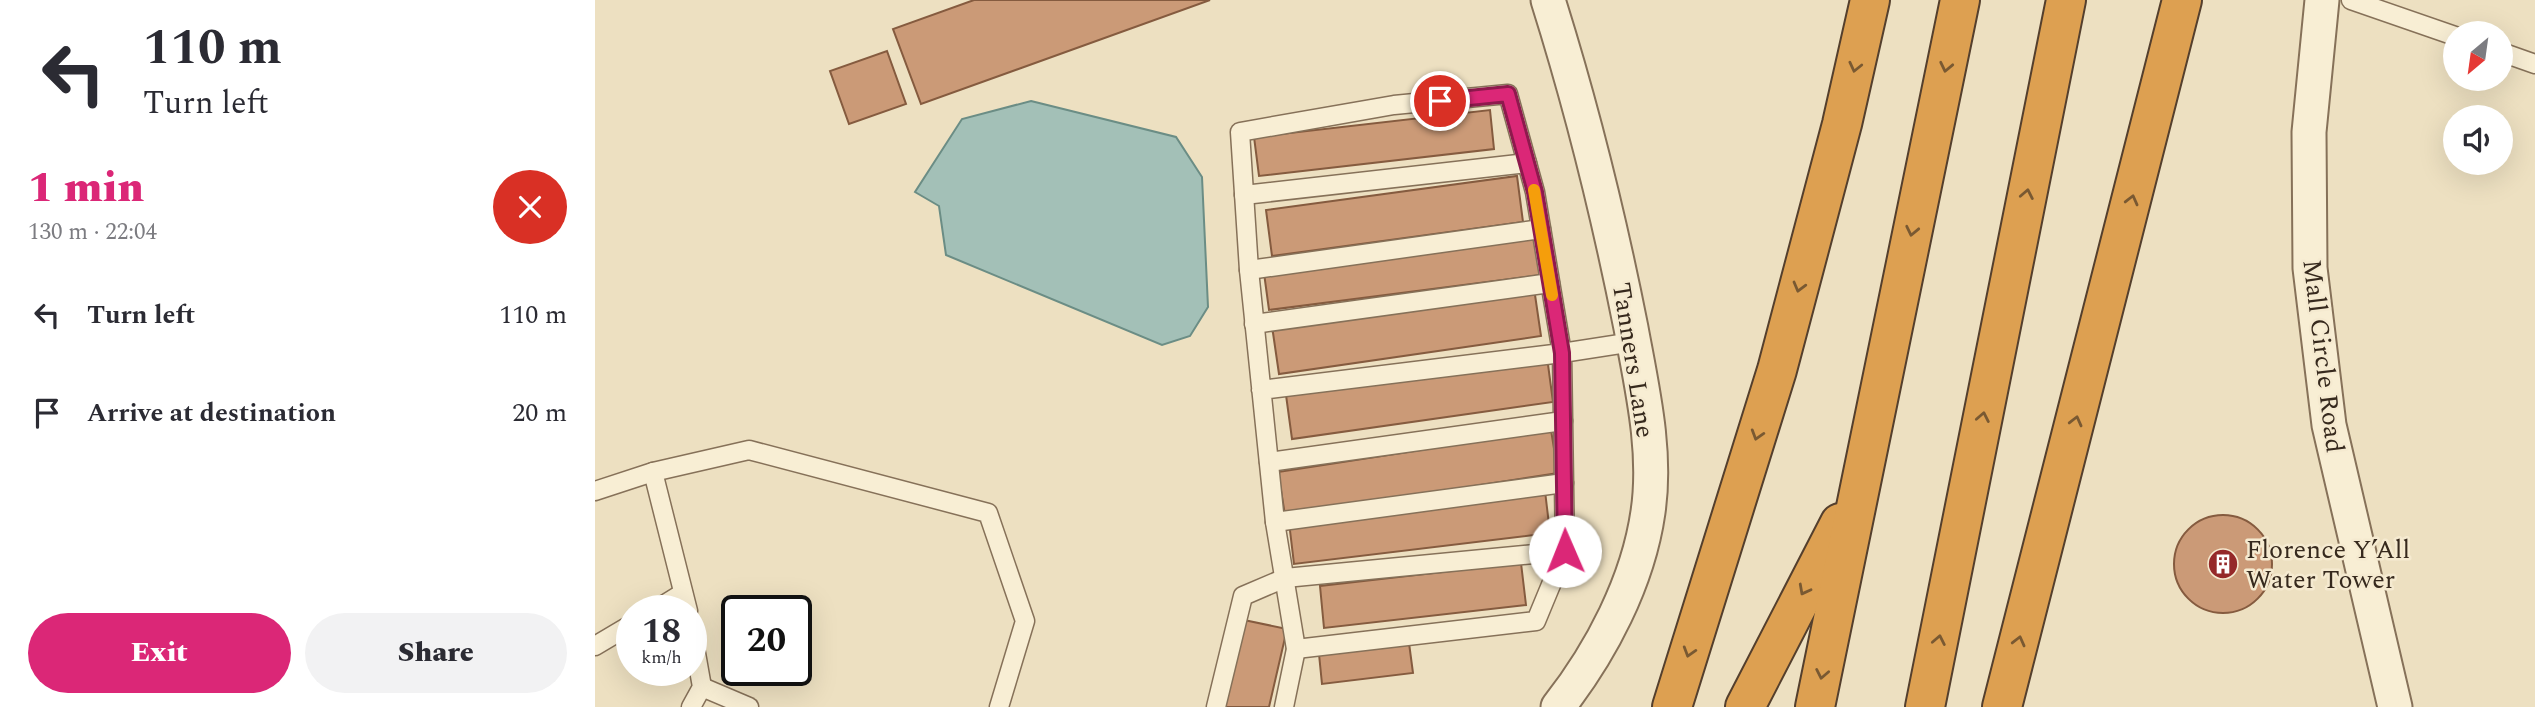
<!DOCTYPE html>
<html lang="en">
<head>
<meta charset="utf-8">
<style>
	:root { --surface:#fff; --page:#f2f2f3; --text:#2b2b33; --muted:#7c7c81; --accent:#db2777 }
	body { margin:0; font-family:Spectral,serif; background:var(--page); color:var(--text); height:100vh; display:flex; flex-direction:column; font-size:26px; white-space:nowrap }
	* { box-sizing:border-box; margin:0 }
	p { font-size:23px; color:var(--muted) }
	.icon { flex:none; width:38px; height:38px; fill:none; stroke:currentColor; stroke-width:2; stroke-linecap:round; stroke-linejoin:round }
	.map { position:relative; flex:1; overflow:hidden }
	.details { display:flex; flex-direction:column; background:var(--surface); width:595px }
	.details>* { flex:none }
	.top-card { background:#fff; color:var(--text); overflow:hidden }
	.needle { width:46px; rotate:209deg }
	.controls { position:absolute; left:1848px; top:21px; display:grid; gap:14px }
	.controls a { display:grid; place-items:center; width:70px; height:70px; border-radius:50%; background:var(--surface); box-shadow:0 7px 28px #0002; font-size:35px }
	.speed { position:absolute; left:21px; top:595px; display:flex; gap:14px; font-size:35px; font-weight:700; text-align:center }
	.speed>* { display:grid; place-content:center; width:91px; height:91px; border-radius:50%; background:var(--surface); box-shadow:0 7px 28px #0002; line-height:1 }
	.speed small { font-size:18px; font-weight:400 }
	.speed .limit { border:4px solid #111; border-radius:10px; background:#fff; color:#111 }
	.pin { position:absolute; display:grid; place-items:center; width:60px; height:60px; color:#fff; margin:-30px; border:4px solid #fff; border-radius:50%; box-shadow:0 2px 7px #0007 }
	.me { position:absolute; width:77px; margin:-38px; rotate:359deg; stroke-linejoin:round; filter:drop-shadow(0 0 5px #0008) }
	.turn { display:flex; align-items:center; gap:24px; height:147px; padding:0 28px; font-size:32px }
	.turn .icon { width:91px; height:91px; stroke-width:2.5 }
	.turn b { display:block; font-size:49px; line-height:60px }
	.round { display:grid; place-items:center; flex:none; width:74px; height:74px; border-radius:37px; background:var(--page) }
	.head { display:flex; align-items:center; justify-content:space-between; height:119px; padding:0 28px }
	h1 { font-size:42px; font-weight:800; line-height:52px; color:var(--accent) }
	.button { display:flex; gap:14px; margin-top:auto; padding:14px 28px }
	.button a { flex:1; height:80px; border-radius:42px; background:var(--accent); color:#fff; font-size:28px; font-weight:800; line-height:80px; text-align:center }
	.button a+a { background:var(--page); color:var(--text) }
	ul { padding:0; list-style:none }
	li { display:flex; align-items:center; gap:21px; height:98px; padding:0 28px }
	li div { flex:1 }
	li b { display:block; font-size:26px }
	li em { font-style:normal }
	main { display:flex; flex:1; min-height:0 }
	.map>svg:first-child { display:block }
	.water { fill:#a3c0b7; stroke:#6b8d85; stroke-width:2 }
	.building { fill:#cb9a77; stroke:#855b3f; stroke-width:2 }
	.lines { fill:none; stroke-linecap:round; stroke-linejoin:round }
	.lane-casing { stroke:#867159; stroke-width:21 }
	.street-casing { stroke:#867159; stroke-width:37 }
	.highway-casing { stroke:#543f2d; stroke-width:42 }
	.lane { stroke:#f8eed4; stroke-width:18 }
	.street { stroke:#f8eed4; stroke-width:33 }
	.highway { stroke:#dda051; stroke-width:38 }
	.oneway { stroke:#795932 }
	.route-casing { stroke:#8e194d; stroke-width:18 }
	.route { stroke:#db2777; stroke-width:12 }
	.slow { stroke:#f59e0b; stroke-width:12 }
	.labels { text-anchor:middle; stroke-width:5; stroke-linejoin:round; paint-order:stroke }
	.street-label { font-size:26px; fill:#36291d; stroke:#f5ead0 }
	.poi-label { font-size:26px; fill:#36291d; stroke:#f5ead0; text-anchor:start }
</style>
</head>
<body>
<main>
<section class="details">
<div class="top-card">
<div class="turn"><svg class="icon" aria-label="left" viewBox="0 0 24 24"><path d="M17 20v-9H6M10 6l-5 5 5 5"/></svg><div><b>110 m</b>Turn left</div></div>
</div>
<div class="head"><div><h1>1 min</h1><p>130 m · 22:04</p></div><a class="round" style="background:#d93025;color:#fff"><svg class="icon" aria-label="close" viewBox="0 0 24 24"><path d="M6 6l12 12M18 6L6 18"/></svg></a></div>
<ul>
<li><svg class="icon" aria-label="left" viewBox="0 0 24 24"><path d="M17 20v-9H6M10 6l-5 5 5 5"/></svg><div><b>Turn left</b></div><em>110 m</em></li>
<li><svg class="icon" aria-label="arrive" viewBox="0 0 24 24"><path d="M6 21V4h12l-3 4 3 4H6"/></svg><div><b>Arrive at destination</b></div><em>20 m</em></li>
</ul>
<div class="button"><a>Exit</a><a>Share</a></div>
</section>
<div class="map">
<svg width="1940" height="707" viewBox="0 0 1940 707">
	<rect width="100%" height="100%" fill="#ede0c1"/>
	<path class="water" d="M436,101l145,36 26,40 6,130 -18,29 -28,9 -216,-90 -7,-49 -24,-14 47,-73z"/>
	<g class="building">
		<path d="M379,0h236l-289,104 -28,-75z"/>
		<path d="M292,51l19,53 -57,20 -19,-53z"/>
		<path d="M895,110l4,39 -235,27 -5,-39z"/>
		<path d="M922,176l6,46 -251,34 -6,-46z"/>
		<path d="M942,238l5,37 -273,35 -5,-37z"/>
		<path d="M939,288l7,48 -262,38 -7,-48z"/>
		<path d="M952,357l6,45 -261,37 -6,-44z"/>
		<path d="M956,430l7,43 -273,42 -7,-43z"/>
		<path d="M950,491l5,42 -256,31 -5,-42z"/>
		<circle cx="1628" cy="564" r="49"/>
		<path d="M926,563l5,42 -202,23 -4,-42z"/>
		<path d="M649,620l43,9 -18,78h-44z"/>
		<path d="M814,643l4,30 -91,11 -3,-30z"/>
	</g>
	<g class="lines">
		<g class="lane-casing">
			<g id="lane">
				<path d="M1756,0l104,36"/>
				<path d="M1906,52l34,12"/>
				<path d="M649,195l283,-32"/>
				<path d="M654,270l292,-41"/>
				<path d="M659,324l296,-41"/>
				<path d="M666,390l301,-37 -27,-161 -27,-98 -114,11 -154,27 9,138 26,252 21,127 -12,58"/>
				<path d="M674,462l294,-41"/>
				<path d="M58,472l35,139"/>
				<path d="M0,491l58,-19 96,-22 239,63 37,108 -26,86"/>
				<path d="M680,522l289,-39"/>
				<path d="M59,611l29,-18"/>
				<path d="M0,646l37,-22"/>
				<path d="M701,649l240,-28 29,-70 -3,-198 71,-11"/>
				<path d="M107,687l47,20"/>
				<path d="M96,707l11,-20 -11,-62"/>
				<path d="M621,707l27,-111 42,-18 280,-27"/>
			</g>
		</g>
		<g class="street-casing">
			<g id="street">
				<path d="M953,0c34,108 61,217 83,328 11,60 26,123 17,184 -10,70 -47,140 -90,195"/>
				<path d="M1727,0l-13,132 1,136 19,157 66,282"/>
			</g>
		</g>
		<g class="highway-casing">
			<g id="highway">
				<path d="M1077,707l105,-337 65,-246 28,-124"/>
				<path d="M1150,707l95,-184"/>
				<path d="M1220,707l145,-707"/>
				<path d="M1330,707l141,-707"/>
				<path d="M1407,707l180,-707"/>
			</g>
		</g>
		<use href="#lane" class="lane"/>
		<use href="#street" class="street"/>
		<use href="#highway" class="highway"/>
	</g>
	<defs><path id="oneway-chevron" d="M-2-3.5L2.5 0L-2 3.5" fill="none" stroke-width="1.6" stroke-linecap="round" stroke-linejoin="round" transform="scale(1.75)"/></defs>
	<g class="oneway">
		<use href="#oneway-chevron" transform="translate(1260 67) rotate(103)"/>
		<use href="#oneway-chevron" transform="translate(1351 67) rotate(102)"/>
		<use href="#oneway-chevron" transform="translate(1432 194) rotate(-79)"/>
		<use href="#oneway-chevron" transform="translate(1537 200) rotate(-76)"/>
		<use href="#oneway-chevron" transform="translate(1317 231) rotate(102)"/>
		<use href="#oneway-chevron" transform="translate(1204 287) rotate(105)"/>
		<use href="#oneway-chevron" transform="translate(1388 417) rotate(-79)"/>
		<use href="#oneway-chevron" transform="translate(1481 421) rotate(-76)"/>
		<use href="#oneway-chevron" transform="translate(1162 435) rotate(107)"/>
		<use href="#oneway-chevron" transform="translate(1209 590) rotate(118)"/>
		<use href="#oneway-chevron" transform="translate(1344 640) rotate(-79)"/>
		<use href="#oneway-chevron" transform="translate(1424 641) rotate(-76)"/>
		<use href="#oneway-chevron" transform="translate(1094 652) rotate(107)"/>
		<use href="#oneway-chevron" transform="translate(1227 674) rotate(101)"/>
	</g>
	<g class="lines">
		<g class="route-casing">
			<path id="route" d="M845,101l68,-7 27,98 27,161 3,198"/>
		</g>
		<use href="#route" class="route"/>
		<path class="slow" d="M939,190l18,105"/>
	</g>
	<defs>
		<g id="building-disc" transform="scale(1.575)"><circle r="9.5" fill="#952929" stroke="#f5ead0"/><path d="M-4-6H4V6H1V3H-1V6H-4ZM-2.5-4.3h1.7v1.8h-1.7ZM.8-4.3h1.7v1.8H.8ZM-2.5-1h1.7V.8h-1.7ZM.8-1h1.7V.8H.8Z" fill="#fff"/></g>
	</defs>
	<g fill-rule="evenodd">
		<use href="#building-disc" x="1628" y="564"/>
	</g>
	<g class="labels">
		<g class="street-label">
			<text transform="translate(1729 356) rotate(83)" y="9">Mall Circle Road</text>
			<text transform="translate(1039 360) rotate(81)" y="9">Tanners Lane</text>
		</g>
		<g class="poi-label">
			<text x="1651" y="558">Florence Y’All<tspan x="1651" dy="30">Water Tower</tspan></text>
		</g>
	</g>
</svg>
<div class="controls">
<a><svg class="needle" viewBox="-14 -14 28 28"><path d="M0-13l5 13h-10z" fill="#e53935"/><path d="M0 13l5-13h-10z" fill="#7c7c81"/></svg></a>
<a><svg class="icon" aria-label="sound" viewBox="0 0 24 24"><path d="M4 9h4l5-4v14l-5-4H4zM17 9q2 3 0 6"/></svg></a>
</div>
<div class="speed"><div>18<small>km/h</small></div><div class="limit">20</div></div>
<div class="pin" style="left:845px;top:101px;background:#d93025"><svg class="icon" aria-label="arrive" viewBox="0 0 24 24"><path d="M6 21V4h12l-3 4 3 4H6"/></svg></div>
<svg class="me" style="left:970px;top:551px" viewBox="-20 -20 40 40"><circle r="19" fill="#fff"/><path d="M0-13L10 11 0 6-10 11z" fill="#db2777"/></svg>
</div>
</main>
</body>
</html>
